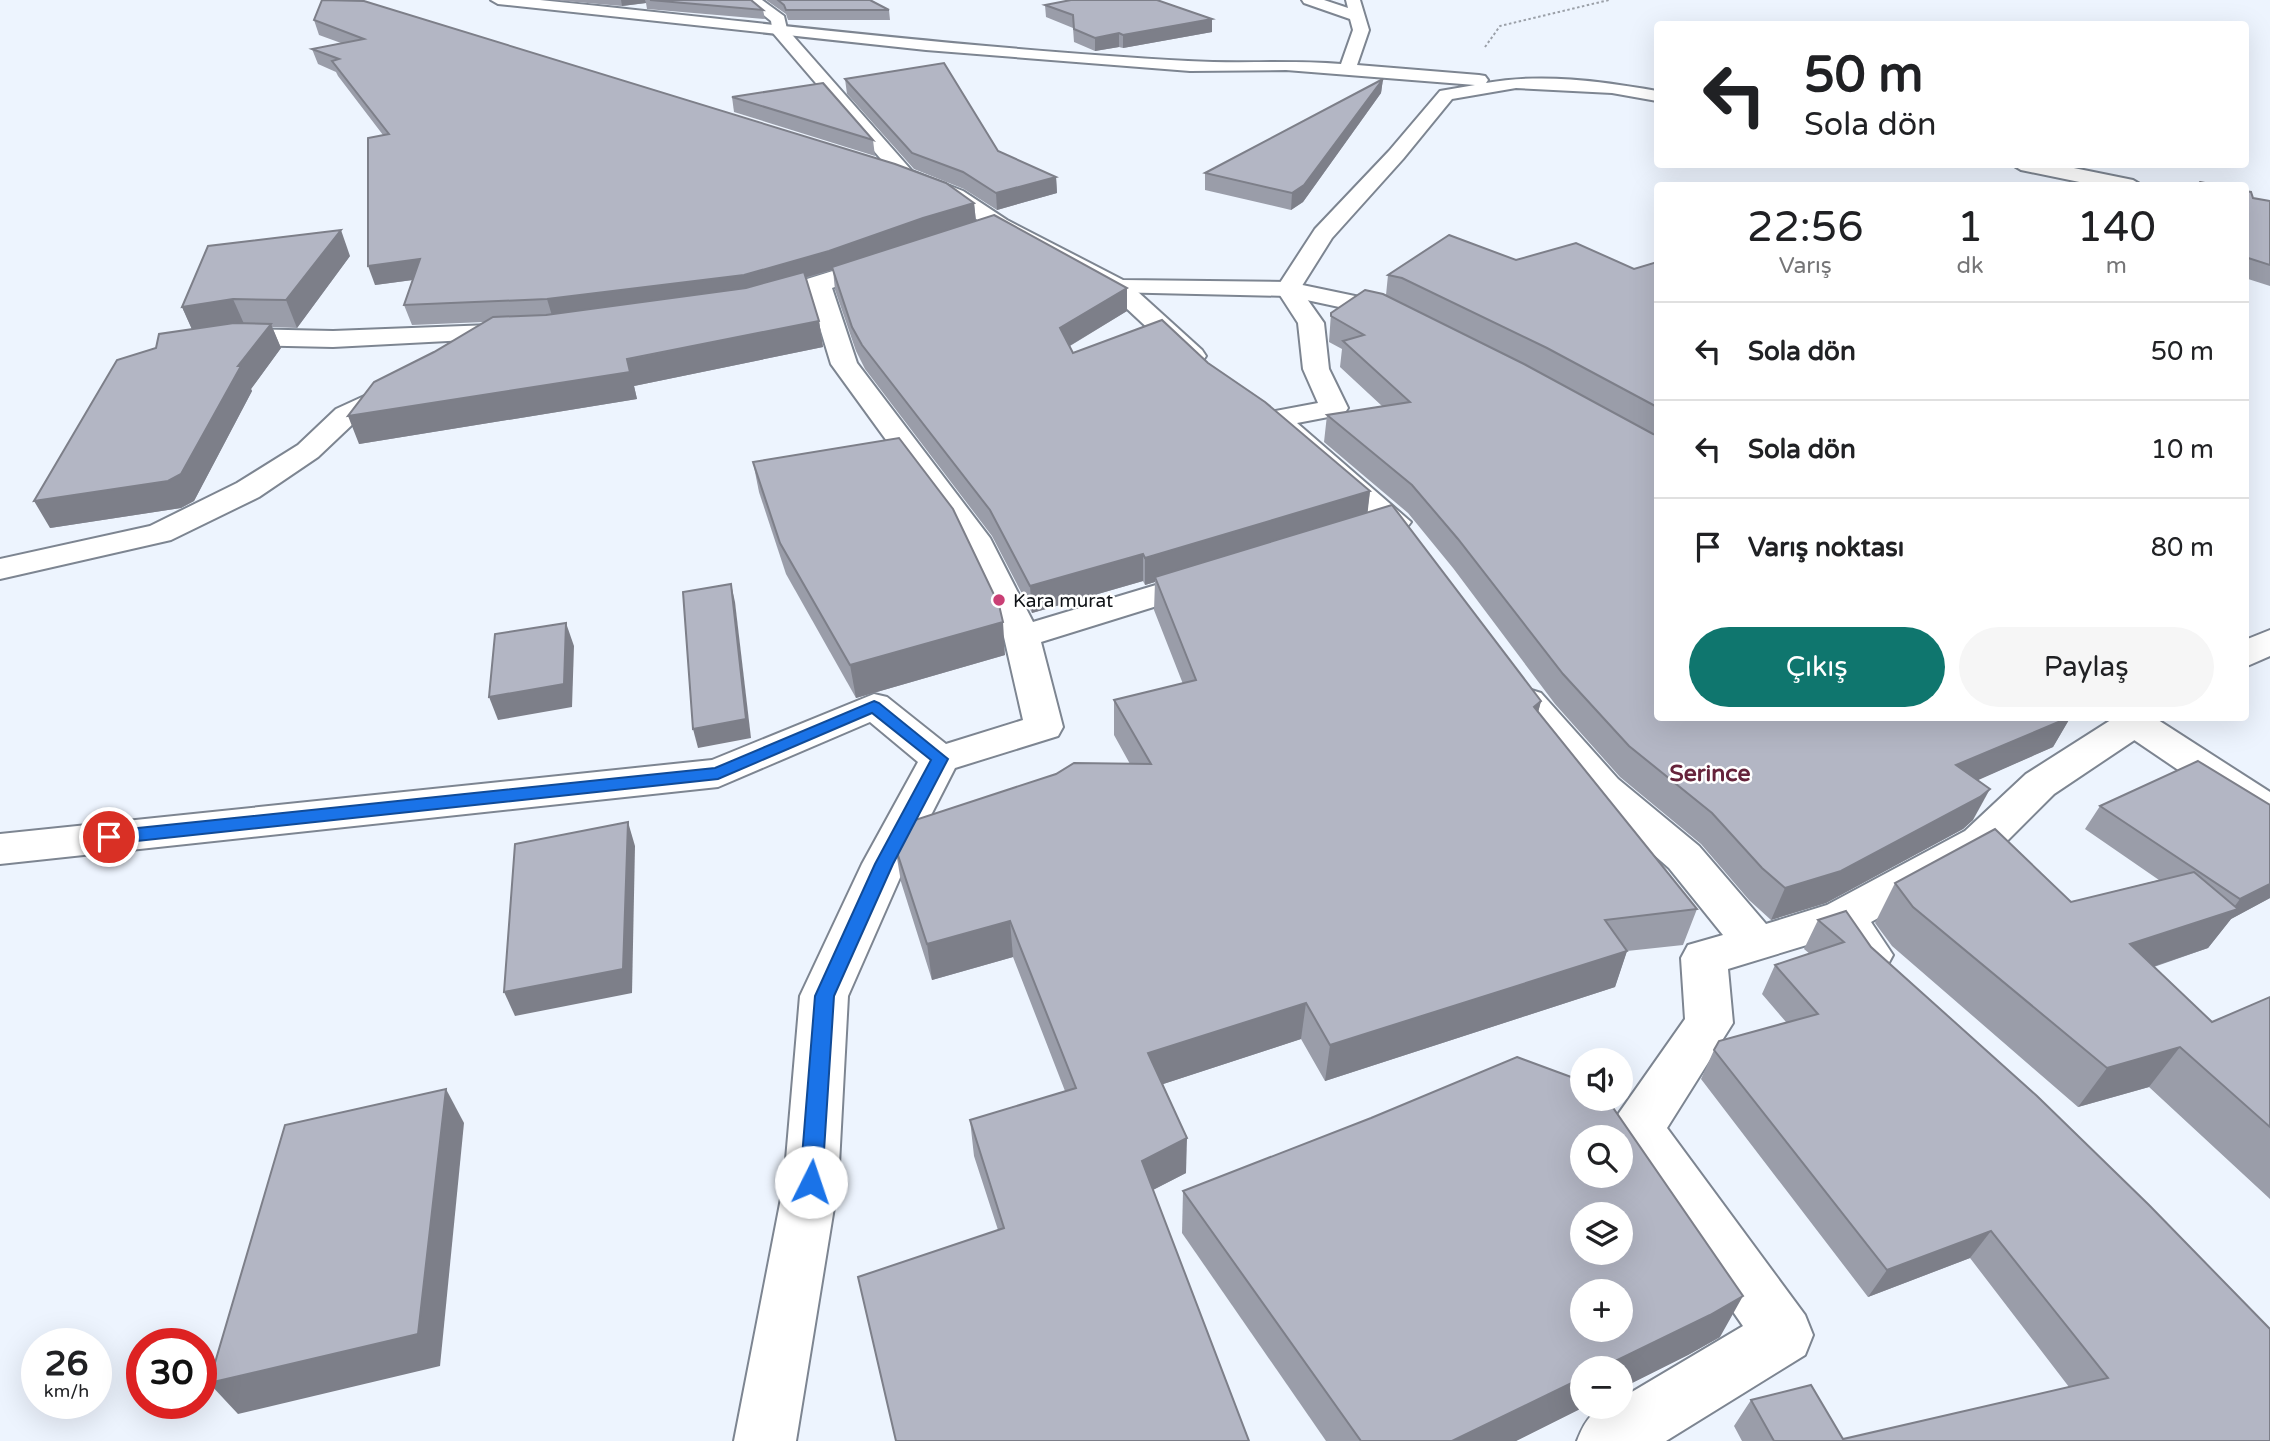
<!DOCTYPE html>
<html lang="tr">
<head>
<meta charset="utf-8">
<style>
	:root { --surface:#fff; --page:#f6f6f6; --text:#202124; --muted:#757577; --line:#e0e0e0; --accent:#0f766e }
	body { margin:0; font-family:"Varela Round",sans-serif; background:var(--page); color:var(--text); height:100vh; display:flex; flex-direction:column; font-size:26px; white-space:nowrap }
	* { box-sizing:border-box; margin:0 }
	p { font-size:23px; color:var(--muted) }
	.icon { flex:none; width:38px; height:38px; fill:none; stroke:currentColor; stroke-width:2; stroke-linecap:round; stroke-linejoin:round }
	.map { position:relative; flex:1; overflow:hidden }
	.side { position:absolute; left:1654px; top:182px; width:595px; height:539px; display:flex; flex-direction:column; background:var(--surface); border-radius:7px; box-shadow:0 7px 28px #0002 }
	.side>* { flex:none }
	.banner { position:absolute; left:1654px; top:21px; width:595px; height:147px; border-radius:7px; box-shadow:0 7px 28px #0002; background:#fff; color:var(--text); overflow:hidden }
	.tools { position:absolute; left:1570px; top:1048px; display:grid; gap:14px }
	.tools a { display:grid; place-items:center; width:63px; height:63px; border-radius:50%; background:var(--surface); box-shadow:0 7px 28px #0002; font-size:35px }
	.speed { position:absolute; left:21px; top:1328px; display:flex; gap:14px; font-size:35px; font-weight:700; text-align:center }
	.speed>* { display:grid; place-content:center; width:91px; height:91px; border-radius:50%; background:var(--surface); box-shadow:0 7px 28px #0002; line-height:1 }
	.speed small { font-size:18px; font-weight:400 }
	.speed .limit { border:10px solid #d22; background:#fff; color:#111 }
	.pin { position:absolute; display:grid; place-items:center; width:60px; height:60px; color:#fff; margin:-30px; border:4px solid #fff; border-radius:50%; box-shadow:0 2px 7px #0007 }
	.me { position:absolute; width:77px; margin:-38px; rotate:4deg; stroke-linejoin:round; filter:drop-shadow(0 0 5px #0008) }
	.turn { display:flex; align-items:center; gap:24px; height:147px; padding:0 35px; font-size:32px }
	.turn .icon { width:91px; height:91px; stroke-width:2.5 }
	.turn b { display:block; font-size:49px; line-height:60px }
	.eta { display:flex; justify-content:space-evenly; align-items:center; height:119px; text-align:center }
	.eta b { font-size:42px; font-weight:600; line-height:49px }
	.action { display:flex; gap:14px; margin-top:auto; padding:14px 35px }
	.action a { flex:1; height:80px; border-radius:42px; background:var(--accent); color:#fff; font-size:28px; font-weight:600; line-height:80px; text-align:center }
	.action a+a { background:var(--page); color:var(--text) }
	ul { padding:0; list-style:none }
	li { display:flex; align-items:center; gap:21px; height:98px; padding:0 35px; border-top:2px solid var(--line) }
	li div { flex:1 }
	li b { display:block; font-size:26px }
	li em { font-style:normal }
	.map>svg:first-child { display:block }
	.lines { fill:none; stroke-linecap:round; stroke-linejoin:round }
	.minor-casing { stroke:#7d8591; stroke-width:4 }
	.tertiary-casing { stroke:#7d8591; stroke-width:4 }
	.path { stroke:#9ba0a8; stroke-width:2; stroke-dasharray:2.5 2.5; stroke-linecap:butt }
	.minor { fill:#fff; fill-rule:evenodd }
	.tertiary { fill:#fff; fill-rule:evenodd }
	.wall { fill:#9a9da9 }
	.shaded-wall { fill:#7d7f89 }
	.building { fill:#b3b6c4; stroke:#7d7f89; stroke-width:2; fill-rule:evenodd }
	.route { fill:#1a73e8; stroke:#114b97; stroke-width:2 }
	.poi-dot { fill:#ca3f75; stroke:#fff; stroke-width:2.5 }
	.labels { text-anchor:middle; stroke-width:5; stroke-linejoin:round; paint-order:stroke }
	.poi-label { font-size:19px; fill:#0f1216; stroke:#fff; text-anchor:start }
	.quarter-label { font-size:23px; font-weight:bold; fill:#66233b; stroke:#fff }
</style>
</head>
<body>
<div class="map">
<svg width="2270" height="1441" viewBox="0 0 2270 1441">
	<rect width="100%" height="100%" fill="#edf4fe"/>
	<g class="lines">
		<g class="minor-casing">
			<g id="minor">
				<path d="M491,0h49c215,22 431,49 648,61 51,3 101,-1 153,3l12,-34 -3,-11 -46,-16 -2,-3h22l24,8 -2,-8h14l9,30 -12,35 122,10 6,1 3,4 -2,3c56,-10 115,-2 171,8v10l-45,-8 -96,-5 -64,11 -49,60 -71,79 -32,51 24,34 5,46 19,39 -4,6 -47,9 114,99c-10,15 -42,21 -58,17l-5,-7 5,-7 19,-6 -111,-100 4,-6 53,-10 -15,-34 -5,-46 -22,-34 39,-60 74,-78 51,-60 35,-6 -189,-15 -96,1 -264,-21 -428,-46z"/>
				<path d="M2011,164h43l79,16 10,6h-44l-78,-16z"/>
				<path d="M884,255l8,2 4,5 -4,5 -60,21 25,75 133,175 43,84 173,-52 12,3 5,7 -5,7 -177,55 22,85 -5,9 -103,32 -49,96 -58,132 -10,187 -42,258h-62l50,-258 16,-187 62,-132 56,-102 -48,-40 -152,65 -718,77v-30l712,-74 162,-66 13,3 59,47 77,-24 -19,-83 -46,-98 -127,-175 -21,-69 -52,14 -9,-2 -3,-5 3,-5z"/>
				<path d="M1118,280l9,2 75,68 4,6 -4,6 -9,2 -9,-2 -75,-70 -3,-5 3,-5z"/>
				<path d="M517,324l9,3 4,5 -4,5 -193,10 -88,-2 -20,3 -9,-3 -4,-5 4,-5 29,-6 88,2z"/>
				<path d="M395,382l10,2 4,6 -4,6 -49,25 -38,36 -59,40 -88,43 -171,39v-20l150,-33 87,-43 61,-38 38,-36z"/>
				<path d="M2270,630v26l-25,11v-27z"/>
				<path d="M1528,689l13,4 77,86 81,67 67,78 61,-19 138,-74 61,-57 88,-56h45l-5,9 -100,67 -59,59 -124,69 22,33 -7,13c-32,10 -36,-6 -53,-31l-105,32 5,54 -66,105 138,187 8,20 -8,20 -139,86h-89c9,-23 16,-34 43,-34v-8l123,-73 -123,-178v-10h-5l-4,-9 8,-16 66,-94 -4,-61 7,-13 35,-10 -54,-67 -79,-69 -75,-90 -6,-8 6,-8z"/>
			</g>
		</g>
		<g class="tertiary-casing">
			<g id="tertiary">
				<path d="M745,0h17l22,16 3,13 125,142 51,20 44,29 116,60 165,2 110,23 14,10 -4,5 -9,3 -18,-7 -93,-20 -179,-4 -118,-62 -42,-31 -51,-20 -125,-146 -2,-12z"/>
				<path d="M2110,718h45l115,74v34l-15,-4 -140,-95z"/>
			</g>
		</g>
		<path class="path" d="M1485,47l15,-21 109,-26"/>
		<use href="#minor" class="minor"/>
		<use href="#tertiary" class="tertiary"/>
	</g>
	<g class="wall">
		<path d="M553,0h198l12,10 2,9 -118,-10 -1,-6 -24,3z"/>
		<path d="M766,0h104l19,10 1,10h-102l-2,-6z"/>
		<path d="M1045,5l167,14v13l-89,16 -4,-1 -24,4 -21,-9 -1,-14 -27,-11z"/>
		<path d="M314,20l660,183 2,18 151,90 -57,35 3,7 135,10 162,128 -3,21 174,189 -3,11 159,197 -14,36 -56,6 -12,36 -290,94 -24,-42 -138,45 23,89 -33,17 -155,40 -24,-74 -4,-36 95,-29 -52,-134 -81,23 -31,-98 -6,-36 235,-82 -16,-29v-35l69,-16 -29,-74 1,-28 -10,3 -2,-4 -111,32 -40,-77 -127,-167 -9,-18 -21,-61 -2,-20 -27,8 13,43 4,26 -189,39 3,13 -278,45 75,-92 50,-30 -72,3 -8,-20 9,-25 -38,5 8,-150 -45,-59 -2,-4 -18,-8 -6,-15 29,-6 -22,-8z"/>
		<path d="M845,79l153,72 58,26 1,16 -60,17 -33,-21 -50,-20 -67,-75z"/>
		<path d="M1383,79l-2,14 -78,109 -12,8 -86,-20v-17z"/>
		<path d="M732,97l141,43 2,16 -141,-44z"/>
		<path d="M2245,191l8,7 17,3v85l-25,-8z"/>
		<path d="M350,256l-53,72 -25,-1 9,21 -30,41 1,2 -58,110 -13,7 -131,20 142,-199 -10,-22z"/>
		<path d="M1516,260l118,9 23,-7v456h413l-17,29 -76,33 -4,40 -10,9 -137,74 -55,17 -22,-20 -48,-56 -81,-67 -65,-73 -102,-136 -45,-55 -84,-71 3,-27 55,-9 -42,-39 2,-18 -13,-7 2,-29 55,-18 2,-20z"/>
		<path d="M753,462l252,193 -149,43 -70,-124 -27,-82z"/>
		<path d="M2100,806l170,92 -39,21 -23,29 -54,19 58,55 58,-25v202l-121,-112 -71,20 -186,-161 -17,-23 20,-40 176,19 88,-22 -74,-51z"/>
		<path d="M1818,920l53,27 399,494h-528l-8,-15 17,-26 92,39 226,-52 -99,-129 -102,39 -167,-218 13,-29 72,-28 -24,-28 13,-29 35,-11 -6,-5z"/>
		<path d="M1183,1191l537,146 -32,18 -172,86h-190l-144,-208z"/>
	</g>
	<g class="shaded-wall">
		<path d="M621,0h24l1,3 -24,3z"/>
		<path d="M1212,19v13l-89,16v-13z"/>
		<path d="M1119,33v14l-24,4v-13z"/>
		<path d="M1383,79l-2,14 -78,109 -12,8 1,-17z"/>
		<path d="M1056,177l1,16 -60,17 -1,-17z"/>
		<path d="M974,203l2,19 -144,45v3l-85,24 -194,25 -6,-20 376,-81z"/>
		<path d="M341,230l9,26 -53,72 -11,-28z"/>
		<path d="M420,259l7,19 -52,7 -7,-19z"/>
		<path d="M1127,288v23l-66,40 -1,-23z"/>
		<path d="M233,299l12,27 -51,8 -12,-27z"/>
		<path d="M819,321l4,26 -189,39 3,13 -278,45 -11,-28z"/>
		<path d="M271,324l10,24 -30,41 1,2 -58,110 -13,7 -131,20 -16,-27 204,-135z"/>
		<path d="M1370,491l-3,27 -212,59v5l-10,3v-27z"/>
		<path d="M1143,554v27l-111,32 -2,-27z"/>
		<path d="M731,584l4,18 16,136 -53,10 -5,-19z"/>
		<path d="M1003,622l2,33 -149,43 -6,-33z"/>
		<path d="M566,623l8,23 -2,61 -74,13 -9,-23z"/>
		<path d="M1541,701l-9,35 2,-29z"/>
		<path d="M2068,718h2l-17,29 -113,50 16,-32z"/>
		<path d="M1990,789l-17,31 -10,9 -137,74 -55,17 14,-32z"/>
		<path d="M628,822l7,24 -3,147 -117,23 -11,-24z"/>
		<path d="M2270,884v14l-39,21 -23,29 -106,36 28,-40 101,-33 9,-12z"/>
		<path d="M1010,921l3,36 -81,23 -5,-36z"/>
		<path d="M1627,951l-12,36 -290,94 5,-36z"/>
		<path d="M1306,1003l-5,36 -153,50v-36z"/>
		<path d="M2180,1047l-31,40 -71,20 29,-39z"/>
		<path d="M446,1089l18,34 -24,243 -202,48 -29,-31z"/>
		<path d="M1187,1138l-1,35 -45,23 1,-35z"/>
		<path d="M1991,1231l-21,27 -102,39 19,-27z"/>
		<path d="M1743,1296l-23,41 -32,18 -68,34v-21h-19z"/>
		<path d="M1582,1378v29h2l-68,34h-64z"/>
	</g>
	<g class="building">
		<path d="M322,0l42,1 531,163 51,19 28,20 -51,15 -94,33 -85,24 -197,24 -143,6 16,-46 -52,7v-128l21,-4 -57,-73 7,-2 -27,-10 52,-10 -50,-19z"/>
		<path d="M650,0h101l12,10z"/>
		<path d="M778,0h92l19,10h-103l-2,-5z"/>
		<path d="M1071,0h86l55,19 -89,16 -4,-2 -24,5 -21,-9 -1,-14 -28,-10z"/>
		<path d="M944,63l54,88 58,26 -60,16 -33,-21 -51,-19 -67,-74z"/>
		<path d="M1383,79l-79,106 -12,8 -87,-20z"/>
		<path d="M823,83l50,57 -141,-43z"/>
		<path d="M2200,182l20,4h-23z"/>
		<path d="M2245,191l6,1 2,6 17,3v64l-25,-8z"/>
		<path d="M994,215l133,73 -67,40 13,25 89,-33 46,43 57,39 105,89 -225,67 -2,-4 -113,32 -40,-76 -128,-165 -10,-18 -20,-60z"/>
		<path d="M341,230l-55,70 -53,-1 -51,8 26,-61z"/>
		<path d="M1449,235l67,25 60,-17 58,26 23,-7v145l-110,-59 -145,-70 -14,-3z"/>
		<path d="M804,272l15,49 -192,38 3,13 -282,44 26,-34 60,-30 59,-35 53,-2 200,-27z"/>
		<path d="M1365,290l18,4 141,70 129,70 4,1v283h411l-112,47 34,24 -10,8 -139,74 -56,17 -23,-20 -50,-55 -83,-67 -66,-72 -105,-135 -46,-54 -85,-70 83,-13 -67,-61 21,-6 -33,-19v-3z"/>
		<path d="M234,323l37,1 -33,42h3l-60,108 -13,7 -134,20 83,-141 39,-12 3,-14z"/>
		<path d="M899,438l54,71 46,96 4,17 -153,43 -70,-122 -27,-81z"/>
		<path d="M1392,505l149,196 -7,6 163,202 -92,11 22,31 -297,94 -24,-42 -158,50 39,85 -45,23 107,280h-353l-38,-164 146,-49 -34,-108 106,-32 -66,-167 -83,23 -32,-98 11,-23 150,-49 18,-11 77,1 -37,-64 82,-20 -41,-103z"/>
		<path d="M731,584l15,135 -53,10 -10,-137z"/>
		<path d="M566,623l-2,61 -75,13 6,-63z"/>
		<path d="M2198,761l72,44v79l-30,15 -140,-93z"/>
		<path d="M628,822l-5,147 -119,23 11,-148z"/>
		<path d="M1995,829l76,73 123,-30 44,37 -108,35 82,78 58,-25v130l-90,-80 -73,21 -194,-161 -18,-24z"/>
		<path d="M1846,911l25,36 166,149 112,109 121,124v112h-496l-23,-41 60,-15 32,54 265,-61 -117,-147 -104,39 -173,-220 5,-9 99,-27 -43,-49 69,-23 -26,-22z"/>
		<path d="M1517,1057l65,24v18h25l136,197 -33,19 -109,53h-19v10l-130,63h-91l-178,-250 188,-73zM1582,1138h38v38h-38zM1582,1214h38v39h-38zM1582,1292h38v38h-38z"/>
		<path d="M446,1089l-28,245 -209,49 76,-258z"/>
	</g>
	<path class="route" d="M874,701l5,2 69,56 -55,105 -59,132 -12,186 -3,8 -8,2 -8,-2 -3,-8 15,-186 60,-132 56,-104 -59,-47 -154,66 -609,65 -9,-7 9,-6 606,-63z"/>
	<circle class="poi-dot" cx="999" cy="600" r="7"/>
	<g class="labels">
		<g class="poi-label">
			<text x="1013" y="607">Kara murat</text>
		</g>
		<g class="quarter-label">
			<text x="1710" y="781">Serince</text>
		</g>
	</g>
</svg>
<div class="tools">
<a><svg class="icon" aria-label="sound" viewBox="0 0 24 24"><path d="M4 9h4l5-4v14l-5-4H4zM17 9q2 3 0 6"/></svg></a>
<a><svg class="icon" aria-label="search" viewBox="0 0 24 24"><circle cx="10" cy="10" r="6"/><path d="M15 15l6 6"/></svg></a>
<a><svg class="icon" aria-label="layers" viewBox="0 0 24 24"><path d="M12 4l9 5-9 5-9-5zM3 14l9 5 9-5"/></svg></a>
<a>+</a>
<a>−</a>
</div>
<div class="speed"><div>26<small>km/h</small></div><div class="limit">30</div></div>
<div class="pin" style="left:109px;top:837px;background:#d93025"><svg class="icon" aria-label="arrive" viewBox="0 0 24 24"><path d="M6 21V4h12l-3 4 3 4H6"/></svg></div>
<svg class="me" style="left:811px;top:1182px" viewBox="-20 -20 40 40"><circle r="19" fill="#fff"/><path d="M0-13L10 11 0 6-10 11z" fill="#1a73e8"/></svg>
<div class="banner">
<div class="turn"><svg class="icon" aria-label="left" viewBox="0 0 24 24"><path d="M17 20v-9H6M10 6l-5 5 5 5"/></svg><div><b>50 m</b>Sola dön</div></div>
</div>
<section class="side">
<div class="eta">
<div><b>22:56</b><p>Varış</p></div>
<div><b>1</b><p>dk</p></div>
<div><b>140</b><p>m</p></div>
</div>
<ul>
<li><svg class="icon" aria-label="left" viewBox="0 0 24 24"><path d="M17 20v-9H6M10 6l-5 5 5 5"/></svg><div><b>Sola dön</b></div><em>50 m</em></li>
<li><svg class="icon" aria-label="left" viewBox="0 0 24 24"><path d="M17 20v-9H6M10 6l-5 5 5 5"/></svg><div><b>Sola dön</b></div><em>10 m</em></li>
<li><svg class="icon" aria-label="arrive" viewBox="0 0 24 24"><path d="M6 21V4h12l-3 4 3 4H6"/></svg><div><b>Varış noktası</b></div><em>80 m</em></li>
</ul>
<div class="action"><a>Çıkış</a><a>Paylaş</a></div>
</section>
</div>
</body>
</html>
